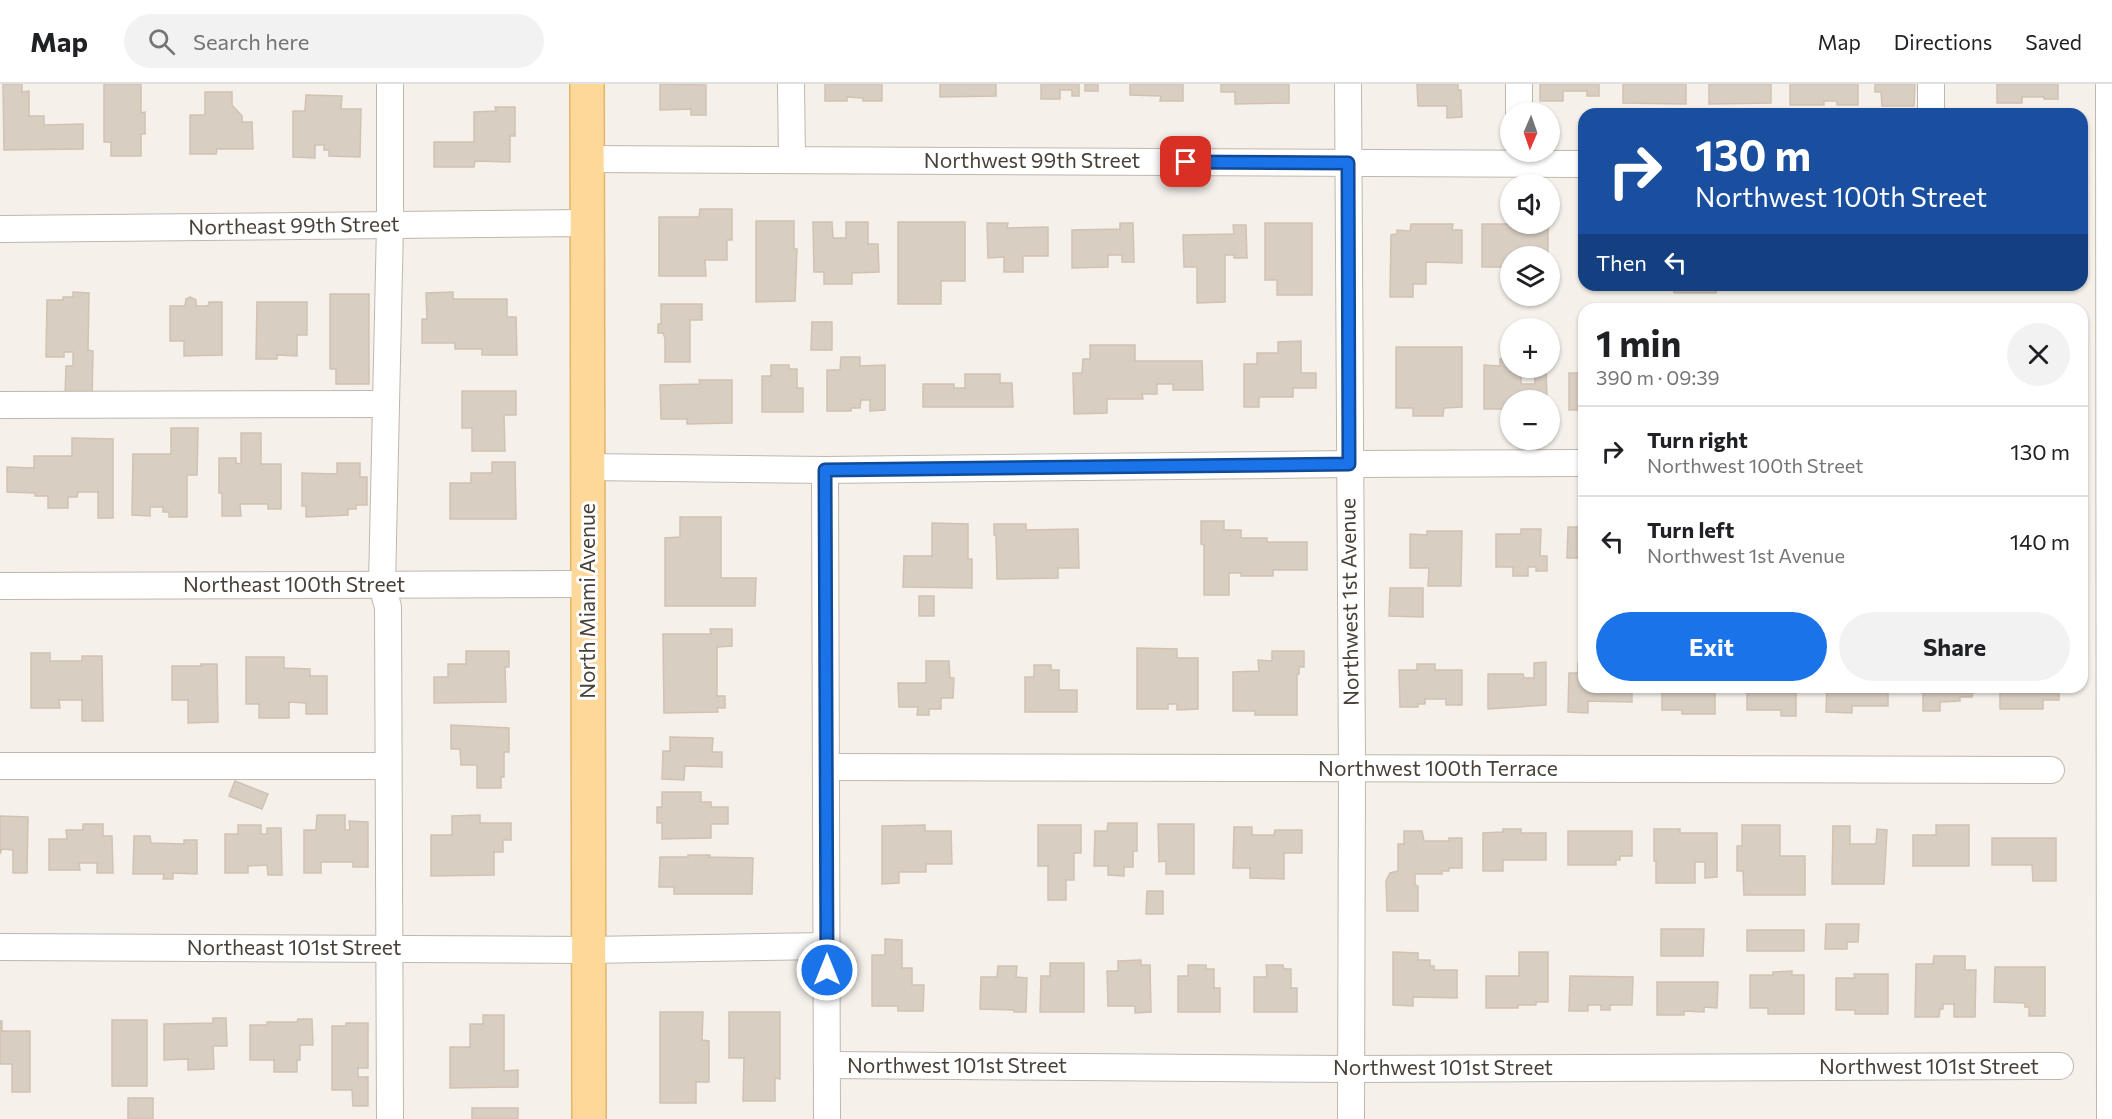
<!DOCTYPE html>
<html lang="en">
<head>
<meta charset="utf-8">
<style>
	:root { --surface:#fff; --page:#f2f2f2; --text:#202124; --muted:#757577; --line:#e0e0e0; --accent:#1a73e8 }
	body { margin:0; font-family:Commissioner,sans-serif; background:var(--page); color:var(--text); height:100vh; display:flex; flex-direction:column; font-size:22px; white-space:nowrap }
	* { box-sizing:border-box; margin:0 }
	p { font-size:20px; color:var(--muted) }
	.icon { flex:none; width:33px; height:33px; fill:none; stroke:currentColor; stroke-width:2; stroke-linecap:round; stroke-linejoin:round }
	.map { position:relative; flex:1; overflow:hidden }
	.side { position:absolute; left:1578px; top:219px; width:510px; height:390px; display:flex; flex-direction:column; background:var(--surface); border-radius:18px; box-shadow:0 2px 4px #0004 }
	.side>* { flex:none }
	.top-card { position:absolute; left:1578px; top:24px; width:510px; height:183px; border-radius:18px; box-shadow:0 2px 4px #0004; background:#1a4fa0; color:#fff; overflow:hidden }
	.needle { width:39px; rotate:182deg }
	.controls { position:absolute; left:1500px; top:18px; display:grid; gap:12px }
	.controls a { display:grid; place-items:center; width:60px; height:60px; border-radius:50%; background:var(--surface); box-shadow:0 2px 4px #0004; font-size:30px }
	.pin { position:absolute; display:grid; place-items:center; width:51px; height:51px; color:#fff; margin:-26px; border-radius:12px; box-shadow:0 3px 9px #0006 }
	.me { position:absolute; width:66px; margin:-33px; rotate:0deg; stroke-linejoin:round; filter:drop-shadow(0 0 4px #0008) }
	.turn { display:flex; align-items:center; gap:21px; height:126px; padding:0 18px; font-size:27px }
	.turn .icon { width:78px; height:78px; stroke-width:2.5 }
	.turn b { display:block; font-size:42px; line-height:51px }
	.then { display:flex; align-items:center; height:57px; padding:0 18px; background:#0003; gap:12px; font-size:22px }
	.round { display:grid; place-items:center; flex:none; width:63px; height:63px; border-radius:32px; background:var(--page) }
	.overview { display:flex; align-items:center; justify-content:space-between; height:102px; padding:0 18px }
	h1 { font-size:36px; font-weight:700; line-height:45px }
	.action { display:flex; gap:12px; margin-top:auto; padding:12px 18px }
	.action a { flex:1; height:69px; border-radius:36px; background:var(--accent); color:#fff; font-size:24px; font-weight:700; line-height:69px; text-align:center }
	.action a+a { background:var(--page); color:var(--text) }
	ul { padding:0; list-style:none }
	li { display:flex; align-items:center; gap:18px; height:90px; padding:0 18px; border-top:2px solid var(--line) }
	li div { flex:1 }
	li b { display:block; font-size:22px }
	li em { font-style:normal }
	header { display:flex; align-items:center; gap:36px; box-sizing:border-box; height:84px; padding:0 30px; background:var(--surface); border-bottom:2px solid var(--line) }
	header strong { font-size:28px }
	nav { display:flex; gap:33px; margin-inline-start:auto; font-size:21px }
	.search { width:420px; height:54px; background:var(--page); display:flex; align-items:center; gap:15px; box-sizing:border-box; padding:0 21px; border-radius:33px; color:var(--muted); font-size:22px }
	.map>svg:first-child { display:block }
	.building { fill:#d9cec2; stroke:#d1c2b2; stroke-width:1.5 }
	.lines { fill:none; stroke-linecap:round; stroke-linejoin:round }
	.minor-casing { stroke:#c0b7ac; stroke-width:28 }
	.major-casing { stroke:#e4b468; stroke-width:36 }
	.minor { stroke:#fff; stroke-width:26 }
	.major { stroke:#fed899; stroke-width:33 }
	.route-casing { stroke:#114b97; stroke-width:15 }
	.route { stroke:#1a73e8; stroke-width:10 }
	.labels { text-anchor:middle; stroke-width:6; stroke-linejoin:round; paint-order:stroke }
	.street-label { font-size:21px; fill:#494138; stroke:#fff }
</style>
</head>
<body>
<header>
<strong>Map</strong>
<div class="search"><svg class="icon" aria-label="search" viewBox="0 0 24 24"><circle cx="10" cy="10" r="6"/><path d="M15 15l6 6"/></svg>Search here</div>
<nav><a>Map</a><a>Directions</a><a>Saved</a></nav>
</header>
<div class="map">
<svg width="2112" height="1035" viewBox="0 0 2112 1035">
	<rect width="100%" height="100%" fill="#f5f0ea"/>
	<g class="building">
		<path d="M3,0h19v8l7,-1v25h15v9l39,-1v25l-79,1z"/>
		<path d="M104,0h37v29l4,-1v22h-4v22h-30v-14h-7z"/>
		<path d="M660,0l46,1v30h-15v-6l-31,1z"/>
		<path d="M825,0h57v17h-19v-3l-16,-1v4h-22z"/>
		<path d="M940,0h56v12l-56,1z"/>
		<path d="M1041,0h38v12h-7v-6h-12v9h-19z"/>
		<rect x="1085" y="0" width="13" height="7"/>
		<path d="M1130,0h53v17h-23l1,-5 -31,-1z"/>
		<path d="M1221,0h68v19l-54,1v-12h-14z"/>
		<path d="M1417,0h41v6h3l1,27 -15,1v-12h-29z"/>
		<path d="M1540,0h59v12h-12v-5h-24v10h-23z"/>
		<path d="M1623,0h63v20l-63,-1z"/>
		<path d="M1709,0h62v19l-62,1z"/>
		<path d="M1790,0h68v21h-21v-4h-13v4h-34z"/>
		<path d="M1875,0h40l-1,22h-32l-1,-14h-6z"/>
		<path d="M1997,0h61v15h-14v-2h-22v6h-25z"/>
		<path d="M205,8h27v13l10,11v6h10l1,27h-36l-1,5h-26v-39h15z"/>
		<path d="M306,11l36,1 -1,13h20l-1,48 -31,-1v-6h-5v-5h-9v13l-22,-1v-46h12z"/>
		<path d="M495,23h20v29h-5v26l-35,-1 -1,6h-40v-25h40v-30l22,-1z"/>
		<path d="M700,125h32v31h-5v20h-22l1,16h-47v-59h40z"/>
		<path d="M756,137h38v28h3l-2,52 -39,1z"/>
		<path d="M813,138h19l1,16h13v-16h22v22h10l1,28 -27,1v11h-28v-12h-10z"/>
		<path d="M898,138h67v59h-24v23h-43z"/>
		<path d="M987,139h21l-1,5 41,-1v29h-25v16h-19v-15l-16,1z"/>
		<path d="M1120,139h13l1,39h-12v-7h-14v12l-36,1v-38l48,-1z"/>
		<path d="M1265,139h47v72h-35v-15h-12z"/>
		<path d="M1411,140h42l-1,6h10v33l-36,-1v22h-13v13h-23l1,-62 6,-1v-4l13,1z"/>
		<path d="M1482,140h66v32h-38v11h-28z"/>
		<path d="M1233,141h13l1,33h-13v-3h-9v47l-28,1v-36h-13l-1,-32 51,-1z"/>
		<rect x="1582" y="147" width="2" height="32"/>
		<rect x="1674" y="201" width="42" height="8"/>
		<path d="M73,208l16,1 -1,57 5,1 -1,46h-27l1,-31h7v-14h-9v5h-18l1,-57h16v-3h10z"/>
		<path d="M453,208v7h54v18h9l1,38h-35v-6h-27v-6h-33v-24h5l-1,-26z"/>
		<path d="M330,210h39v90h-33v-15h-6z"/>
		<path d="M190,213l6,3v6h12l1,-4h13v53l-38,1v-15h-14v-35h15l1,-7z"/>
		<path d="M257,218h50v33h-10v21l-20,-1v4h-21z"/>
		<path d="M661,220h41v16h-12v42h-25v-24l-2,-5h-5v-9h3z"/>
		<path d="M812,238h20v28h-21z"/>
		<path d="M1301,257v32h15v15h-23v9h-34v10h-15v-43h13v-11h21v-11z"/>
		<path d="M1090,261h45v16h67l1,29h-30v-6h-16v10h-15l1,5h-36v14l-33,1 -1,-41h9l1,-14h7z"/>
		<path d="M1396,263h66v60l-18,1 -1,8h-30v-8h-17z"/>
		<path d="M841,273h19v9l25,-1v45l-15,1v-11h-9l-1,8h-9v3h-24v-41h13z"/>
		<path d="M1500,275h10v9h11v16h14l-1,-16h12l1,32 -26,-2v2h-11l-1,9h-25v-44l16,1z"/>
		<path d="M771,281h18v4h8v19h6v24h-41v-36h9z"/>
		<rect x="1569" y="289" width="15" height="37"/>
		<path d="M965,290h35v9h12l1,24h-90v-23h31v4h11z"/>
		<path d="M699,296h33v43l-45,1v-5h-26l-1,-34 40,-1z"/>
		<path d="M462,307h54v24h-12l1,36h-33v-23h-10z"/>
		<path d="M171,344h27l-1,47h-10v42h-18v-5h-6v-5h-13v9l-18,-1 1,-61h38z"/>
		<path d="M241,349h20v31h20v45h-13v-5h-28l1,12h-19v-23h-3v-35h17v5l5,1z"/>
		<path d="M72,354l41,1v79h-15v-26h-20l-1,5h-9v11h-20v-12h-13v-3l-28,-1v-25l27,1v-12h38z"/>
		<path d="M492,378h23l1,57h-66v-36h21v-10h21z"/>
		<path d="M337,379h23v14h7v28h-11v4h-8v6l-42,2v-11h-4v-33l35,1z"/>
		<path d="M680,433h41v61h35l-1,28h-90v-68l15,-1z"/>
		<path d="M1201,437h23v9h17v8h26v4h40v28h-34v6h-32v-3h-12v22h-25v-50l-3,-1z"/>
		<path d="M932,439l36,1v35h4v29l-69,-1 1,-31h28z"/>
		<path d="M994,440h32v6l52,-1 1,39h-21v10l-61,1 -1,-44h-2z"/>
		<path d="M1568,443h16v31h-17z"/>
		<path d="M1521,445h20l-1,27h7v15h-11v-4h-8v9h-15v-9h-17v-33h25z"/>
		<path d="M1427,447h35l-1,55h-33l1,-18h-19v-34l17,1z"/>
		<path d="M1390,504h33v29l-34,-1z"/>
		<rect x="919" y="512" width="15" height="20"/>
		<path d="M710,545h22v17l-15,1v49h8v12h-8l1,4 -54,1 -1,-79h48z"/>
		<path d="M1137,564l40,1v9h21v51l-21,1v-6h-9v5h-31z"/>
		<path d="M466,567h43v16h-4l1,35 -72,1v-26h14v-13h18z"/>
		<path d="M1272,567h32v16h-5v7h-2v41h-42v-4h-22v-39l26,-1 -1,-11 14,1z"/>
		<path d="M31,569h19v8h32v-5h20l1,65h-21v-21h-23l1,8h-29z"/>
		<path d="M246,573h38v11l26,1v7h17v38h-21v-11l-17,-1v16h-30v-14h-13z"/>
		<path d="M926,577h23l1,17h4l-1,20h-12v11h-12v6h-12l1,-8h-19l-1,-24h28z"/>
		<path d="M1546,578v43l-58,4v-35h35l1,4h10v-15z"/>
		<path d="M1578,579h6v24h48v15l-44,-1v12l-20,-1 1,-39h9z"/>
		<path d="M201,580h16l1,58 -30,1v-23h-16v-34h29z"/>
		<path d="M1417,580h18v6h27v35h-16v-6h-21v5h-7v3h-18l-1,-37h18z"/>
		<path d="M1034,581h17v5h8v20h18v22h-52v-35h9z"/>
		<path d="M1662,603h53v27h-33v-4h-20z"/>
		<path d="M1747,603h49v29h-15v-6h-34z"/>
		<path d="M1827,603h61v19h-36v7l-26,-1z"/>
		<path d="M1923,603h50l-1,10h-12v4l-20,1v9h-17z"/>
		<path d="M2000,603h59v13h-16v9h-43z"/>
		<path d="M451,641l58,3v24h-5v25h-3v11h-24v-23h-16l-1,-16h-9z"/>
		<path d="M670,653l43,1 -1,14h10v15l-37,-1 -1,14 -22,-1 1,-28h7z"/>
		<path d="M235,697l33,13 -6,15 -33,-13z"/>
		<path d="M662,708h39v10h10v5h17v17h-17v14l-49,1v-16h-5v-16h5z"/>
		<path d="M317,731h28v15h5l-1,-9 19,1v45h-15v-5h-32v11h-17v-43h12z"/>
		<path d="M480,731v8h31v17h-8v12h-9v23l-63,1v-41h21v-19z"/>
		<path d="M0,732l28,1 -1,56h-14v-23l-11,-1 -2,5z"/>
		<path d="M1108,739h29v28h-4v16h-9v9l-16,-1v-9h-14l1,-35h12z"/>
		<path d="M83,740h20v12h9l1,37h-16v-10h-18l1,7h-31v-31h18l-1,-9h17z"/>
		<path d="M1158,740h36v50h-28v-13l-7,1z"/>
		<path d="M238,741h23v9h6v-6h14l1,47h-14l-1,-10 -19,1v7h-23v-39h13z"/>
		<path d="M925,741v6h26l1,33h-26v8h-27v11l-17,1v-58z"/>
		<path d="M1038,741h43v28h-7v27h-8v20h-18v-34h-10z"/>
		<path d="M1742,741h38v31h25v39h-61l-1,-24h-6v-25h5z"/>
		<path d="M1936,741h33v41h-56v-31h23z"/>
		<path d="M1833,742h17v18h26l1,-15 10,1 -3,54h-52z"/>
		<path d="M1234,743h18v8h22l1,-5h27v23h-18v26l-34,-1v-10h-17z"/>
		<path d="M1503,745h18v4h25v27h-43v11h-20v-38l20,-1z"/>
		<path d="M1654,745h26v4h37v44l-12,1v-16h-10v21h-39v-22h-2z"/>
		<path d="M1404,747h18l2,10h25v-3h13v30h-13v3h-7v3h-27v11l3,1v25h-31l-1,-30 4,-8 8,-2v-27h6z"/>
		<path d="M1568,747h64v25h-12v4h-4v5h-48z"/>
		<path d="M134,752h16l1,7 33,1v-4h13v34l-24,-1v6h-10l1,-5h-31z"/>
		<path d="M1992,754h64v43h-23l-1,-16h-40z"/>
		<path d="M688,771h22l-1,2 44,1 -1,36h-78v-7h-15l1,-30h28z"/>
		<path d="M1147,807h16v23h-17z"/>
		<path d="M1826,840h33l-1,18h-11v7h-22z"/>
		<path d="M1661,845h43l-1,27h-42z"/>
		<rect x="1747" y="846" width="57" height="21"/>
		<path d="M885,855l17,1v28h10v17h12l-1,26h-25v-5h-26v-51h13z"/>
		<path d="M1393,868l25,1v7h12v6h4v4h23v28l-44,-1v9l-20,-1z"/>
		<path d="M1519,868h29v50h-12v3h-18v3h-32v-32h33z"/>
		<path d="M1934,872h31v14h11l-1,47h-21v-13h-11v5h-3l-1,8h-24l1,-53h17z"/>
		<path d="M1141,876v5h9l1,47 -16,1v-7h-27l-1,-35h11v-10z"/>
		<path d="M1050,879h34v49h-44l1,-36h9z"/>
		<path d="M1188,881h18v4h8v19h6v24h-42v-36h10z"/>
		<path d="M1266,881h17l1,4h7v19h6v24h-43v-35h13z"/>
		<path d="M998,882h19l-1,11 11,1 -1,34h-12v-2l-34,-1 1,-32h16z"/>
		<path d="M1995,883h50v49h-16v-9h-4v-4l-31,-1z"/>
		<path d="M1792,887v4h12v39h-36v-6h-18v-33h23v-3z"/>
		<path d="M1854,890h34v40h-33v-4h-19v-32h19z"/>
		<path d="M1570,892l63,1 -1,28h-22v5h-9v-5h-13v6h-19z"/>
		<path d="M1657,898h61l-1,26 -13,-1v5l-20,-1v4h-27z"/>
		<path d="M660,928h43l-1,28 7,1v41h-13v21h-36z"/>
		<path d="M729,928h51v67l-5,-1v23h-32l1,-43h-15z"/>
		<path d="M483,931h21v56l14,-1v17l-68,1v-41h20v-23h13z"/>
		<path d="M213,934h13l1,28h-14l1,23 -26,1v-11l-24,1v-36l49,-1z"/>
		<path d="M298,935h14l1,26h-13v15h-3v12h-23v-12h-24v-35h17v-3h30z"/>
		<rect x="112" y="936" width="35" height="66"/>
		<path d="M0,937h2v10h28v61h-18v-28h-12z"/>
		<path d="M346,939h22v45h-10v9h10v29h-15l-1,-16h-20v-64h14z"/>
		<rect x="128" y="1014" width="25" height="21"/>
		<rect x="472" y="1024" width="46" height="11"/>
	</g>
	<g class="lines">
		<g class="minor-casing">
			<g id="minor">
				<path d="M390,0v141l-8,360 6,22 2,512"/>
				<path d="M791,0l1,76"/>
				<path d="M1348,0l4,684 -1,351"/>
				<path d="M1931,0v30"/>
				<path d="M2109,0l1,1035"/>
				<path d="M1519,28v-28"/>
				<path d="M587,75l997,5"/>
				<path d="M0,145l587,-6"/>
				<path d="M0,321l386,-1"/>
				<path d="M588,383l237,3 524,-6 235,-1"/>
				<path d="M825,386l2,649"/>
				<path d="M0,502l588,-2"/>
				<path d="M0,682h388"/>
				<path d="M826,683l1225,3"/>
				<path d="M0,863l589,3 238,-4"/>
				<path d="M827,981l524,4 709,-3"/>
			</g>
		</g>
		<g class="major-casing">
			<path id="major" d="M587,0l2,1035"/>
		</g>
		<use href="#minor" class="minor"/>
		<use href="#major" class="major"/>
	</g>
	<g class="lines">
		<g class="route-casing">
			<path id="route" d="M827,886l-2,-500 524,-6 -1,-301 -162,-1"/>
		</g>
		<use href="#route" class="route"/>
	</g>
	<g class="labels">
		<g class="street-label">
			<text x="1032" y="84">Northwest 99th Street</text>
			<text transform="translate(294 142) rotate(-1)" y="7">Northeast 99th Street</text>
			<text x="294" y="508">Northeast 100th Street</text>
			<text transform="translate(588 517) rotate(-90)" y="7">North Miami Avenue</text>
			<text transform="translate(1350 518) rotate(-91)" y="7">Northwest 1st Avenue</text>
			<text x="1438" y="692">Northwest 100th Terrace</text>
			<text x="294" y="871">Northeast 101st Street</text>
			<text x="957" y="989">Northwest 101st Street</text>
			<text x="1929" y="990">Northwest 101st Street</text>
			<text x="1443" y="991">Northwest 101st Street</text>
		</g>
	</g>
</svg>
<div class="controls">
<a><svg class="needle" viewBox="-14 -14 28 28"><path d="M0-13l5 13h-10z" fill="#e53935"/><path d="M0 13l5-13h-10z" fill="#757577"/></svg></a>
<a><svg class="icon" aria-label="sound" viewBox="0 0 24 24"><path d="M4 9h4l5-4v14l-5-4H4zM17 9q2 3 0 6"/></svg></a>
<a><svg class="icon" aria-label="layers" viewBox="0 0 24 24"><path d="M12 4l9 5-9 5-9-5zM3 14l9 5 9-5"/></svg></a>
<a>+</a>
<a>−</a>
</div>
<div class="pin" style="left:1186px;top:78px;background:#d93025"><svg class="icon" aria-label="arrive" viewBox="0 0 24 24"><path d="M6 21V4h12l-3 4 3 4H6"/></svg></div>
<svg class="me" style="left:827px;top:886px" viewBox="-20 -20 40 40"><circle r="17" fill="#1a73e8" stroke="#fff" stroke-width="3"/><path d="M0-11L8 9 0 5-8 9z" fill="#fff"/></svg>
<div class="top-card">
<div class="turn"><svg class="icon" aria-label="right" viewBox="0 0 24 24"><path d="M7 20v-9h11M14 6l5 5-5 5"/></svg><div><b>130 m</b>Northwest 100th Street</div></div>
<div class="then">Then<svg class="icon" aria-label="left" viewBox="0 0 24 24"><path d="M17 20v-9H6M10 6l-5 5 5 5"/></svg></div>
</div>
<section class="side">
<div class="overview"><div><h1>1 min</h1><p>390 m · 09:39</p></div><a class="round"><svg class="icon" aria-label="close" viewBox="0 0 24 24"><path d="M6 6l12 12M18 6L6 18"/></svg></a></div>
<ul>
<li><svg class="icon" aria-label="right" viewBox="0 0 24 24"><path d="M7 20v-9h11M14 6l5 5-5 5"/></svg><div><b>Turn right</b><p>Northwest 100th Street</p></div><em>130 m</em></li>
<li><svg class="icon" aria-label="left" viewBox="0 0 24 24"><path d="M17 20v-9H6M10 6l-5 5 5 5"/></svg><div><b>Turn left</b><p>Northwest 1st Avenue</p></div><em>140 m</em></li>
</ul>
<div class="action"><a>Exit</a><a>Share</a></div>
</section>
</div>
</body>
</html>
